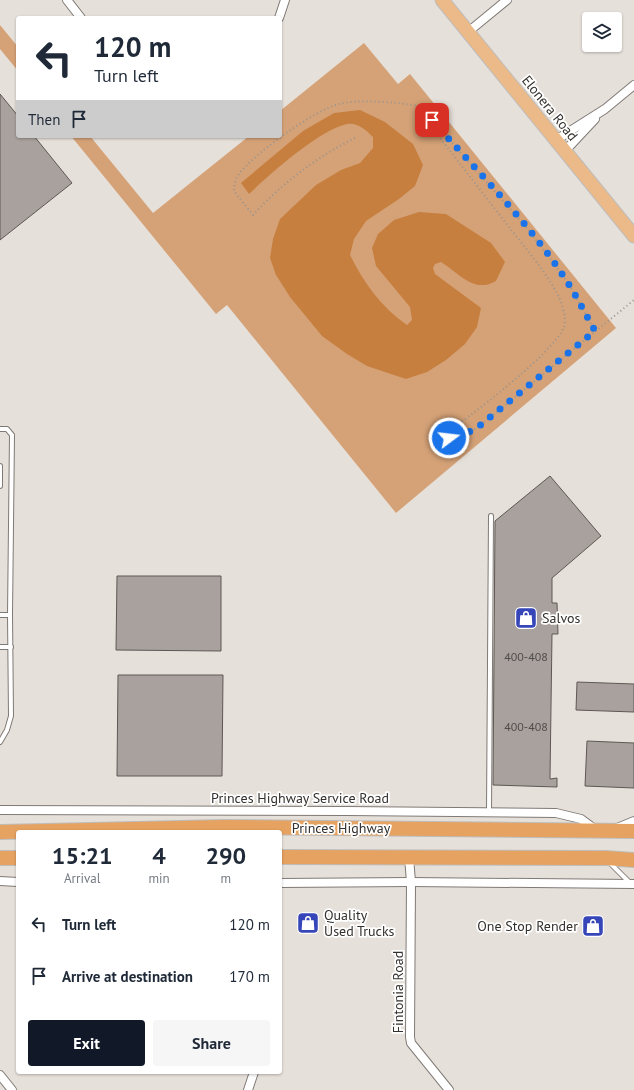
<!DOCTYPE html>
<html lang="en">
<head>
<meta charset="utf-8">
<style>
	:root { --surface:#fff; --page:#f6f6f7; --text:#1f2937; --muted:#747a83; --accent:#111827 }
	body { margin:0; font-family:"PT Sans",sans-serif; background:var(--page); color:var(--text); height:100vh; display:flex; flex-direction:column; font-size:15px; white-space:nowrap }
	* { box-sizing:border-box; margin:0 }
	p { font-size:13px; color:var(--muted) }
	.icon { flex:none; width:22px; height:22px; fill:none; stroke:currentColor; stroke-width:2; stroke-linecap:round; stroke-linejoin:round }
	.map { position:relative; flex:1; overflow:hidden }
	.details { position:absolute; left:16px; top:830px; width:266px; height:244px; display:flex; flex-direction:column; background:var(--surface); border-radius:4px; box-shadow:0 1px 3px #0004 }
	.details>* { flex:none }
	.hud { position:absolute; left:16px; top:16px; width:266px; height:122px; border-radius:4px; box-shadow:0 1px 3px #0004; background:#fff; color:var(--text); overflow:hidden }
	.tools { position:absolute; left:582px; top:12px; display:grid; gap:8px }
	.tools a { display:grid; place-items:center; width:40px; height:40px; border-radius:4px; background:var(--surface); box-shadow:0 1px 3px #0004; font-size:20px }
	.pin { position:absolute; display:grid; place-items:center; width:34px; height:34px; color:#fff; margin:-17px; border-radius:8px; box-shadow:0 2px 6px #0006 }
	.me { position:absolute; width:44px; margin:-22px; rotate:75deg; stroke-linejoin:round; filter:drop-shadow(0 0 3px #0008) }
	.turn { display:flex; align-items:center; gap:14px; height:84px; padding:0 12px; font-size:18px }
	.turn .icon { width:52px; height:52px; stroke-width:2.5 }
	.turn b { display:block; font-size:28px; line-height:34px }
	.then { display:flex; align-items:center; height:38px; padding:0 12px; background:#0003; gap:8px; font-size:15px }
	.eta { display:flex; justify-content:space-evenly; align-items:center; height:68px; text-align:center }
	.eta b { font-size:24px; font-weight:600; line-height:28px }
	.cta { display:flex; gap:8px; margin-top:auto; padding:8px 12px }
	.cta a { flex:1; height:46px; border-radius:4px; background:var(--accent); color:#fff; font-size:16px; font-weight:600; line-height:46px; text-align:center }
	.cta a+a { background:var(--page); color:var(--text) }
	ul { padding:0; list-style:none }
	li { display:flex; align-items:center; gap:12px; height:52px; padding:0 12px }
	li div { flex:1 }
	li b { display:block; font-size:15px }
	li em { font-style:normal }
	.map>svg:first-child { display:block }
	.green { fill:#d5a277 }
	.water { fill:#c67f3e }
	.building { fill:#a8a19d; stroke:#5e5854 }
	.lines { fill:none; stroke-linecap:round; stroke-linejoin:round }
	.service-casing { stroke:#807a76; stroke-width:6 }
	.minor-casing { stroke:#807a76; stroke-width:10 }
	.primary-casing { stroke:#bebdbc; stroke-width:15 }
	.trunk-casing { stroke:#bebdbc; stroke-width:16 }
	.path { stroke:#97938e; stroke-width:2; stroke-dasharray:1 3; stroke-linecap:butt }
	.service { stroke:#fff; stroke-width:4 }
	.minor { stroke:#fff; stroke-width:8 }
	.primary { stroke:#ecb988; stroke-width:13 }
	.trunk { stroke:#e6a260; stroke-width:14 }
	.route { stroke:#1a73e8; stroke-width:7; stroke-dasharray:0 12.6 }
	.labels { text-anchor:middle; stroke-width:3.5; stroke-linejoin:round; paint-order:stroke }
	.number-label { font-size:12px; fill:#504c4a }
	.street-label { font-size:14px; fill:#33302e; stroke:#fff }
	.poi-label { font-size:14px; fill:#33302e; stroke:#fff; text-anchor:start }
</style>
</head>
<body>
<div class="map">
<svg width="634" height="1090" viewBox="0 0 634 1090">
	<rect width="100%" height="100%" fill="#e6e0da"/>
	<g class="green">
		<path d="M0,25l18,22v24l-18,-22z"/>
		<path d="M364,43l34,41 12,-10 206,254 -220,185 -169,-208 -11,9 -145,-178h19l63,77 96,-77h31v-25z"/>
	</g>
	<path class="water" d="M360,110l25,12 28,22 10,21 -8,21 -16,13 -33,22 -12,18 -4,16c14,28 31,52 57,70l5,-5 -2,-13 -34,-41 -4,-18 6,-14 16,-14 25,-8 27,2 45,29 14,19 -9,19c-22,13 -37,-8 -55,-19l-6,2 -2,4 2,6 46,34 -4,19 -12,17 -19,16 -19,12 -21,7 -39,-13 -20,-12 -25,-18 -32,-39 -14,-22 -6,-17 3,-19 7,-20 36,-34 25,-15 19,-7 13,-15v-11c-7,-7 -16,-15 -26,-13 -28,6 -77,50 -98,70l-8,-11 62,-52 31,-18z"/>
	<g class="building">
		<path d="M0,94l18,22v20h16l38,47 -72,57z"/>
		<path d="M550,476l51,60 -49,42v25h5l1,31h-6l-2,145 7,-1v9l-64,-2 2,-264z"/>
		<path d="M117,576h104v75l-105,-1z"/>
		<path d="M118,675h105l-1,101h-105z"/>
		<path d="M577,682l57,2v28l-58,-2z"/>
		<path d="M587,741l47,2v45l-49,-2z"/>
	</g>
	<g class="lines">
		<g class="service-casing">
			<g id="service">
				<path d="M0,429h7l5,6 -2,180"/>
				<path d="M0,466v20"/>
				<path d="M0,615h10l1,101 -4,14 -7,12"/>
				<path d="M0,647h11"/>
				<path d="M489,812l2,-296"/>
				<path d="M610,863l21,21"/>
			</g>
		</g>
		<g class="minor-casing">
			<g id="minor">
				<path d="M67,0l14,18"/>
				<path d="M279,18l6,-18"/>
				<path d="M468,32l39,-32"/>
				<path d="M556,140l49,-31 29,-24"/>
				<path d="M565,151l30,-32"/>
				<path d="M0,810l347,1 209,2 25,6 15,11"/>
				<path d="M617,828l17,-7"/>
				<path d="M409,857l2,25 -1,155 1,6 38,47"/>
				<path d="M0,881l18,1"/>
				<path d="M280,883l131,-1 223,2"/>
				<path d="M0,1075l12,15"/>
				<path d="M248,1090l6,-18"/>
			</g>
		</g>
		<g class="primary-casing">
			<path id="primary" d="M442,0l192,236"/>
		</g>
		<g class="trunk-casing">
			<g id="trunk">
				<path d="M0,832l224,-5 410,4"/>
				<path d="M280,857l326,1 28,2"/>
				<path d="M0,858h18"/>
			</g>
		</g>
		<g class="path">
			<path d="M423,110l104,118 28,37 13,18 27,48"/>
			<path d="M355,138c-38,19 -73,45 -102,77l-19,-24c0,-6 1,-12 5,-17 16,-21 74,-63 100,-70 18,-5 59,-2 79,2l4,2 5,13c26,34 52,67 78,101 18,23 39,47 53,73 4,9 9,23 6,32 -10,26 -98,93 -124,110h18l19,-9 157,-128"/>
		</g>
		<use href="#service" class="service"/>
		<use href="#minor" class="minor"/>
		<use href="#primary" class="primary"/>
		<use href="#trunk" class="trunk"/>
	</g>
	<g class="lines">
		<path class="route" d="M432,120c46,52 99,105 136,163 10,16 18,32 27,48l-118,97 -19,9 -9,1"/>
	</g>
	<defs>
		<g id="shop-square" transform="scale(1.15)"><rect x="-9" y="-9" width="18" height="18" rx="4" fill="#3646b9" stroke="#fff"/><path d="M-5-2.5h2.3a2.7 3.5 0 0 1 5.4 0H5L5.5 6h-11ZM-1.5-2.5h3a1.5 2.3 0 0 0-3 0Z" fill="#fff"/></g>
	</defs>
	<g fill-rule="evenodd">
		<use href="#shop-square" x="526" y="618"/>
		<use href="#shop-square" x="308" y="923"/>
		<use href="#shop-square" x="593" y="926"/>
	</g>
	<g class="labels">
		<g class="number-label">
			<text x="526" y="661">400-408</text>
			<text x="526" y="731">400-408</text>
		</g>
		<g class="street-label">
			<text transform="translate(550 108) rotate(51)" y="5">Elonera Road</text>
			<text x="300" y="803">Princes Highway Service Road</text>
			<text x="341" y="833">Princes Highway</text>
			<text transform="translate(398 992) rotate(-90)" y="5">Fintonia Road</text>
		</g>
		<g class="poi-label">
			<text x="542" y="623">Salvos</text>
			<text x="324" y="920">Quality<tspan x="324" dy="16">Used Trucks</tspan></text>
			<text x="578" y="931" text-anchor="end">One Stop Render</text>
		</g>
	</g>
</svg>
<div class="tools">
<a><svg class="icon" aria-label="layers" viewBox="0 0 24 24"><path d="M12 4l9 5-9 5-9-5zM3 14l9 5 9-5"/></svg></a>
</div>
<div class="pin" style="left:432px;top:120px;background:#d93025"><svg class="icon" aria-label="arrive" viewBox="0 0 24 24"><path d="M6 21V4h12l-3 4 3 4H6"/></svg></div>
<svg class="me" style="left:449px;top:438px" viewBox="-20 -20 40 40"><circle r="17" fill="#1a73e8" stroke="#fff" stroke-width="3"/><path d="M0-11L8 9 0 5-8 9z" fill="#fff"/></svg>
<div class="hud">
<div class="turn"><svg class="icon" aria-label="left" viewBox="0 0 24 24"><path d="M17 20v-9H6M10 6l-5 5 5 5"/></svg><div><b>120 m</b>Turn left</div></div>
<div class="then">Then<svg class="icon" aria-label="arrive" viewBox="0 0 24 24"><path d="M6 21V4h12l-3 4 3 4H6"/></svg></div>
</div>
<section class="details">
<div class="eta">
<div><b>15:21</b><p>Arrival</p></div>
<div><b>4</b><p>min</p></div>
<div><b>290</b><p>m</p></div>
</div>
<ul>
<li><svg class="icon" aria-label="left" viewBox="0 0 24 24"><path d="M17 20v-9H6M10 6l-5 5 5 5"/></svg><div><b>Turn left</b></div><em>120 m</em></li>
<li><svg class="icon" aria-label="arrive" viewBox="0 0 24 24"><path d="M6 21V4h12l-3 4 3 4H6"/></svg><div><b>Arrive at destination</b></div><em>170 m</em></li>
</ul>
<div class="cta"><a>Exit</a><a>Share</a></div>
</section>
</div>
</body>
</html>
